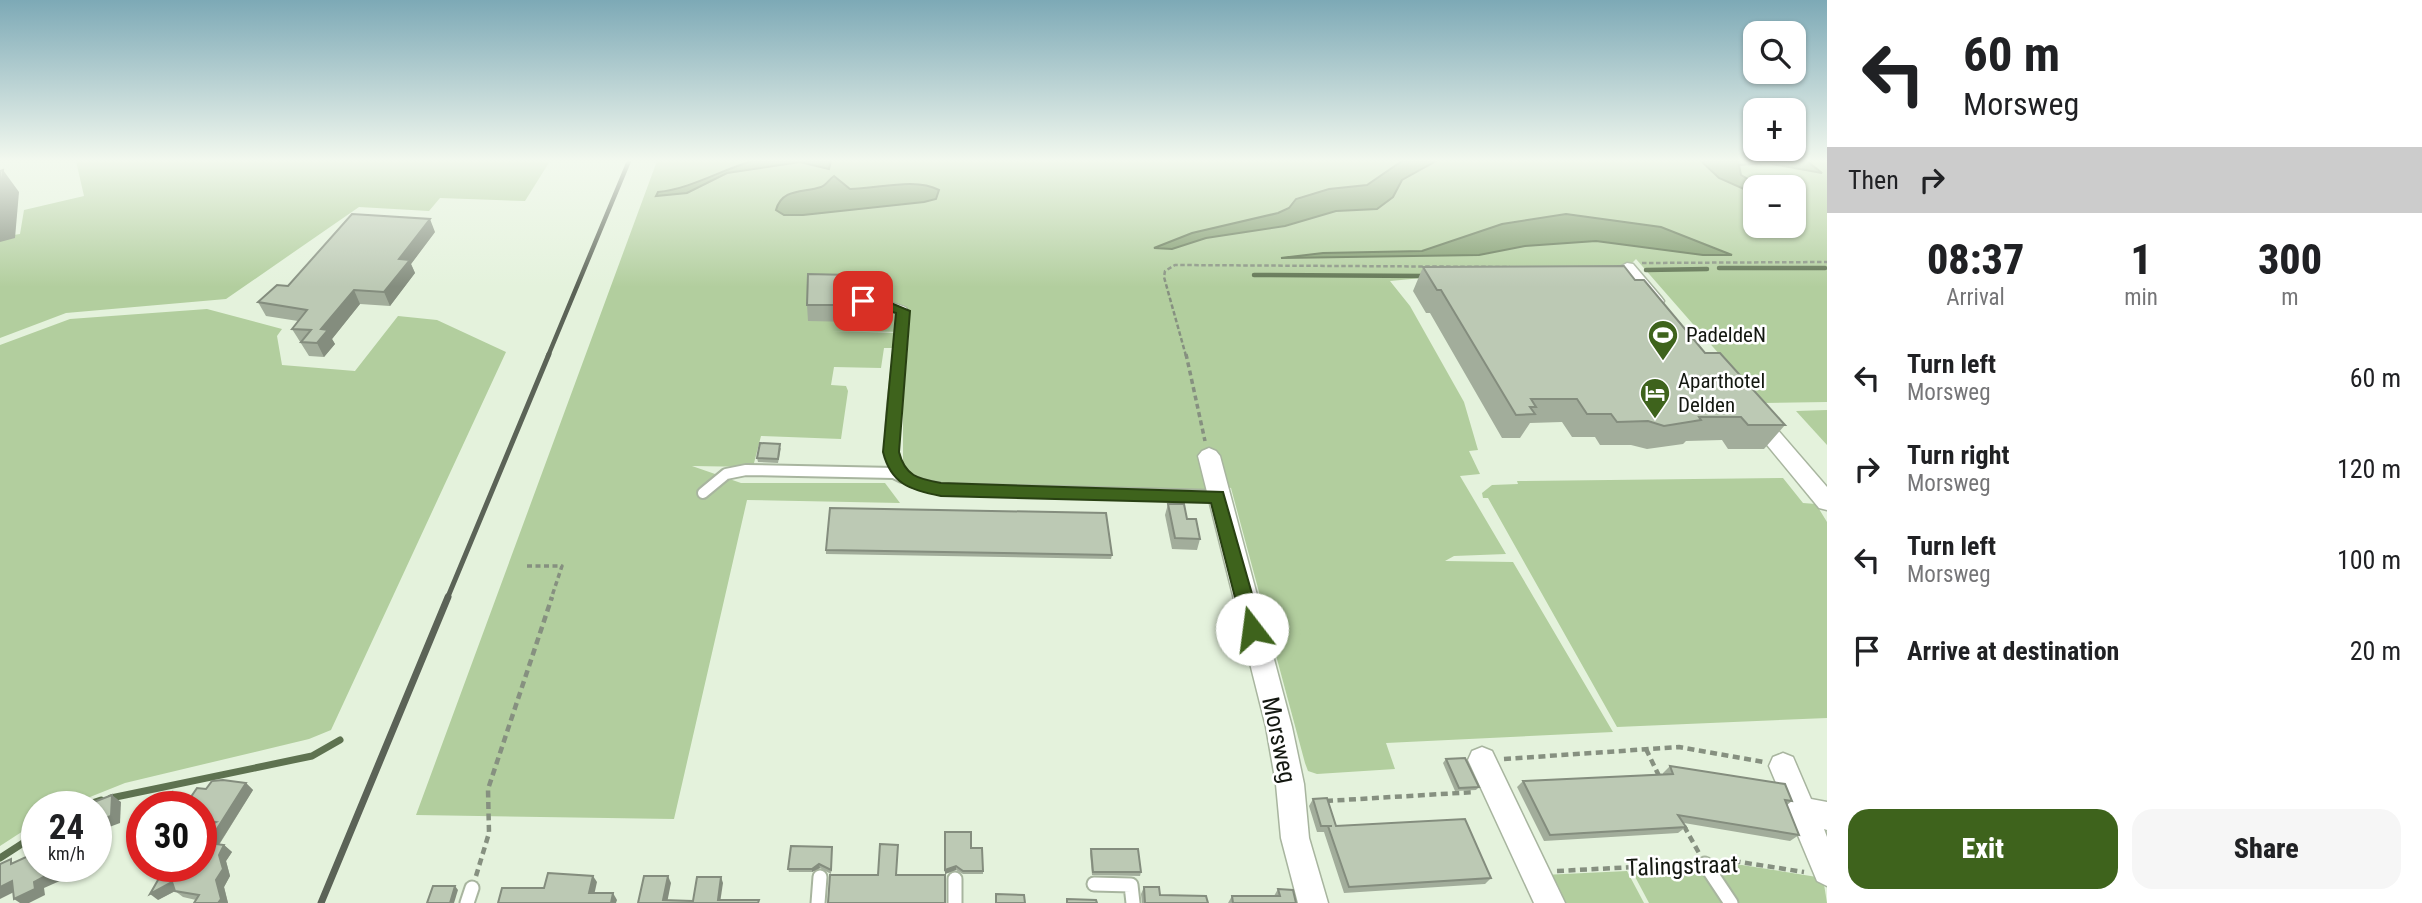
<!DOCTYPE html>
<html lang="en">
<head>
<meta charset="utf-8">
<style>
	:root { --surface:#fff; --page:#f6f6f6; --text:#202124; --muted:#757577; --accent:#3e631c }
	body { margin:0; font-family:"Roboto Condensed",sans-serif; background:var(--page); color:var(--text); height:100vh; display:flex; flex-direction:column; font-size:26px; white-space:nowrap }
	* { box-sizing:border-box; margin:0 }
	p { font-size:23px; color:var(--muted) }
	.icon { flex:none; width:38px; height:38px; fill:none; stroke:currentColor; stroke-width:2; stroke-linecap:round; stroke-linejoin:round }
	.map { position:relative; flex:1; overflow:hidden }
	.details { display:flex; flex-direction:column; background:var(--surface); width:595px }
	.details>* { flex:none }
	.top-card { background:#fff; color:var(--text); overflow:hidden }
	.buttons { position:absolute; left:1743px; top:21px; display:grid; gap:14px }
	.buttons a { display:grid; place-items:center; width:63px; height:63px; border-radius:14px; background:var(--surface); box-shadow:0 2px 5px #0004; font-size:35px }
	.speed { position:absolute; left:21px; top:791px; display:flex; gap:14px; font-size:35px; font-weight:700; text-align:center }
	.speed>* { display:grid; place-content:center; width:91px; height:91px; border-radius:50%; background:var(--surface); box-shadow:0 2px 5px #0004; line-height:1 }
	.speed small { font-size:18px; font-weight:400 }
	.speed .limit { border:10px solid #d22; background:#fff; color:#111 }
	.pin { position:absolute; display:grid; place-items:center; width:60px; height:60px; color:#fff; margin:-30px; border-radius:14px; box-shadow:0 4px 10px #0006 }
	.me { position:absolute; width:77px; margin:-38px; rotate:345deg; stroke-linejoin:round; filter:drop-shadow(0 0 5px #0008) }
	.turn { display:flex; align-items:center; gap:24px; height:147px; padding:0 21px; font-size:32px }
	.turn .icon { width:91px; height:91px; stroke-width:2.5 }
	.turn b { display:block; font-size:49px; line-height:60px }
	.then { display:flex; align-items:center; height:66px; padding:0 21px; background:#0003; gap:14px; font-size:26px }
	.eta { display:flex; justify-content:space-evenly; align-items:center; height:119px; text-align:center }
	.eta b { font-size:42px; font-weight:800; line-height:49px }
	.button { display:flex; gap:14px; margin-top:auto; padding:14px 21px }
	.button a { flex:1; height:80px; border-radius:21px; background:var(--accent); color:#fff; font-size:28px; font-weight:800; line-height:80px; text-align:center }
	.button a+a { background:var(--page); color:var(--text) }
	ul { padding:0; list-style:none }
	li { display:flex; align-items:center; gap:21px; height:91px; padding:0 21px }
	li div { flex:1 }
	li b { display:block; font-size:26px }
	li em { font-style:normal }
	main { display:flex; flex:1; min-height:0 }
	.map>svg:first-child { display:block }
	.green { fill:#b2ce9e; fill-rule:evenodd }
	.water { fill:#7e996b; stroke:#5e7250; stroke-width:2 }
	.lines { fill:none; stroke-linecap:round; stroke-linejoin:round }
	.stream-far1 { stroke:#5e7250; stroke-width:4.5 }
	.stream { stroke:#5e7250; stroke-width:7 }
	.lane-far2-casing { stroke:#a8b59f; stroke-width:11 }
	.lane-far1-casing { stroke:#a8b59f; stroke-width:14 }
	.lane-casing { stroke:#a8b59f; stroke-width:17 }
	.street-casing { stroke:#a8b59f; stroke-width:3 }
	.path-far2 { stroke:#869080; stroke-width:2.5; stroke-dasharray:4.5 2.5; stroke-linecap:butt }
	.path-far1 { stroke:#869080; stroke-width:3.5; stroke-dasharray:5 3.5; stroke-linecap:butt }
	.path { stroke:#869080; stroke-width:4.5; stroke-dasharray:7 4.5; stroke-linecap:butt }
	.lane-far2 { stroke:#fff; stroke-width:9 }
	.lane-far1 { stroke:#fff; stroke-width:10 }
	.lane { stroke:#fff; stroke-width:13 }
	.street { fill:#fff; fill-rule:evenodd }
	.rail-far2 { stroke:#5b6357; stroke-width:4.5 }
	.rail-far1 { stroke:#5b6357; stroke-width:5 }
	.rail { stroke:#5b6357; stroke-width:7 }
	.wall { fill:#a2ad9b }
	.shaded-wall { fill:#848d7e }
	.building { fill:#bcc9b4; stroke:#848d7e; stroke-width:2 }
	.route { fill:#3e631c; stroke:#284012; stroke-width:2 }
	.labels { text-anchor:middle; stroke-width:5; stroke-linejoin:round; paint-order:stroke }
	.poi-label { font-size:21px; fill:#131710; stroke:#fff; text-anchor:start }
	.near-street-label { font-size:24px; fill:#131710; stroke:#fff }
</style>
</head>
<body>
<main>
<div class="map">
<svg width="1827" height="903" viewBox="0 0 1827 903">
	<rect width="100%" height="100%" fill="#e4f2dc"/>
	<g class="green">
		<path d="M76,161h474l-25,40 -85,-3 -11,13 -70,-4 -133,92 -160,14 -66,25v-101l20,-3 4,-24 60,-14z"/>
		<path d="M657,161h1170v241l-65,1 -126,-144 -9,9 -89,-1 -148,14 20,25 54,96 14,48 -9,1 11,23 -20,2 46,78 -52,2 -9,5 68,1 100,170 -227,11 9,26 -78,5 -9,-3 -3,-8 -74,-275 -16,-3 1,6 -282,-6 -20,-6 -11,-11v-63l6,-73 -78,-1 67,2 -2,15h-12l-3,20 -47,-1 -3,18 15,1 2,5 -7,48 -80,-3 -8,31 -61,-1 49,17h144l15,20 -153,-3 -73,319 -258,-4zM1755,187h39v39h-39z"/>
		<path d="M207,309l75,20 -5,7 5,29 73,6 43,-55 39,4 69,32 -175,378 -22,9 -184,44 -60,24h-28v15l-37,24v-501l70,-26z"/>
		<path d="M1827,410v35l-31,-34z"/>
		<path d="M1783,478l20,25 13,1 11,18v196l-210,9 -129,-229h-5l-1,-5 10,-8 26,-1 -1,-3z"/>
		<path d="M1742,865l81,13 4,25h-91l-22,-37z"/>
		<path d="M1703,867l22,36h-76l-17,-32z"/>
		<path d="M1627,871l17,32h-88l-13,-28z"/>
	</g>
	<g class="water">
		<path d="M752,161h79l-2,8 -29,-7 -73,11 -40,20 -31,3 2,-4c32,-3 63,-22 94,-31z"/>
		<path d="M1402,161h34l-34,19 -9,17 -16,12 -41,2 -51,15 -79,12 -34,11 -18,-1 38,-15 86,-20 11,-5 7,-9 33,-10 38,-4z"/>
		<path d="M1701,161h106l15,12 -55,-10 -28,2 2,10 21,12h-7v7l-36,-16z"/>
		<path d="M834,176l16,13c27,0 65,-12 89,1l-3,9 -12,3 -121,13h-19l-8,-5c6,-22 27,-17 45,-23 6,-2 8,-8 13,-11z"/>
		<path d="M1566,214l95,13 71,28h-29l-107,-14 -71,5 -46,9 -198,3 42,-5 99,-2 80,-27z"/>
	</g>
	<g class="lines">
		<g class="stream-far1">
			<path d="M1719,268h106"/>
			<path d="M1646,270l61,-1"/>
			<path d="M1254,275l172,1"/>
		</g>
		<g class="stream">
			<path d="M111,798l201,-42 28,-16"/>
			<path d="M80,807l21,-7"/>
			<path d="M0,858l37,-24"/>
		</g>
		<g class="lane-far2-casing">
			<g id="lane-far2">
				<circle cx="869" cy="299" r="4.5"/>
				<path d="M874,301l29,10 -4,45"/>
			</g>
		</g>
		<g class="lane-far1-casing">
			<g id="lane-far1">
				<path d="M899,354c-2,28 -17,98 2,119 10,11 26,13 40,16l276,7"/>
				<path d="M703,493l23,-19 20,-4 148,3 8,4"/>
			</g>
		</g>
		<g class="lane-casing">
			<g id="lane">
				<path d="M1705,864l26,39"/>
				<path d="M955,879v24"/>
				<path d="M1094,884l37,1 2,18"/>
				<path d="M467,903l5,-15"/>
				<path d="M818,903l2,-26"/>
			</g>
		</g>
		<g class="street-casing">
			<g id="street">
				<path d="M1627,263l6,1 28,33 3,4 -3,4h-12l-28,-33 -3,-4z"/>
				<path d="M1756,411l7,2 64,74v23l-8,-2 -70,-85 -3,-5z"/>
				<path d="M1209,448l7,3 4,5 72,271 12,57 5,54 19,65h-30l-17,-65 -5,-54 -10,-57 -68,-271 4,-5z"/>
				<path d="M1482,747l10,4 73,152h-31l-66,-143 4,-9z"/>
				<path d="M1783,753l10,4 18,42 16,3v28l-3,-1 3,8v49l-10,-5 -48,-115 4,-9z"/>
			</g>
		</g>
		<g class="path-far2">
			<path d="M1642,263l185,-1"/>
			<path d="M1186,356l-22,-79 1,-6 10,-6 335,2"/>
		</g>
		<g class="path-far1">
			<path d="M1186,354l19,87"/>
			<path d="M527,566h35l-11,33"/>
		</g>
		<g class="path">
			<path d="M1646,749l14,29"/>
			<path d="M1504,759l175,-12 85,15"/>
			<path d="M1326,801l149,-9"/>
			<path d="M1684,826l15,27"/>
			<path d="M1722,863l18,-1 64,10"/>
			<path d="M1557,871l136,-7"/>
			<path d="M476,876l13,-43 -1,-44 64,-192"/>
		</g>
		<use href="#lane-far2" class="lane-far2"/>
		<use href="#lane-far1" class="lane-far1"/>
		<use href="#lane" class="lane"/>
		<use href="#street" class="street"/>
		<path class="rail-far2" d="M548,356l81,-195"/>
		<path class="rail-far1" d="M447,599l102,-245"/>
		<path class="rail" d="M321,903l127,-306"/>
	</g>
	<g class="wall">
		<path d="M435,232l-24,32 4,9 -25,33 -30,-2 -28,35 3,5 -11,13 -15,-1 -17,-27 6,-8 -32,-5 -8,-14 30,-16z"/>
		<path d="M1423,267l212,13 70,73 80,72 -21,24h-36l-6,-9 -36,1 -3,3 -36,5 -16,-4h-31l-5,-8h-23l-10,-15 -32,1 -10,15h-18l-72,-125h-4l-13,-22z"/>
		<path d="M851,286l5,17 -2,19 -46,-1 -1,-16z"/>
		<path d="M781,448l-3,15 -20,-1 -1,-4z"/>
		<path d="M1168,504l19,15 13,20 -3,11 -25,-1 -7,-34z"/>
		<path d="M826,550l286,5 -1,4 -285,-5z"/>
		<path d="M1446,759l33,28 -3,3 -21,1 -12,-28z"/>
		<path d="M1670,766l122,35 -5,4 12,30 -9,6 -106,-18 2,4 -8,6 -134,8 -27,-54 6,-6 140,-7v-1z"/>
		<path d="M246,783l7,7 -34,55h5l8,7 -6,9 4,15 -6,11 4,16h-34l2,-3 -13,-3 -8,-6 -17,9 50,-74 -7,-1v-18l5,-18z"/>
		<path d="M1313,799l23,27 155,52 -6,6 -141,9 -20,-61h-7l-8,-26z"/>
		<path d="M945,832l26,16 12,23v3h-20l-7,-4 -11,4z"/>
		<path d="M832,847l-1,27 -11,-6 -8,4h-23l-1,-3z"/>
		<path d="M1091,849l50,23 -1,4 -48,-1 -2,-22z"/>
		<path d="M1144,887l16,8 48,8h-66l-1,-9z"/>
		<path d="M1278,889l18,14h-68l4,-7h42z"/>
	</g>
	<g class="shaded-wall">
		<path d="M3,170l16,22 -4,46 -15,4v-47z"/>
		<path d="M430,219l5,13 -24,32 4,9 -25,33 -6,-14 15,-33z"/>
		<path d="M856,286v17l-2,19 -1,-17z"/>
		<path d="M354,290l6,14 -28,35 3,5 -11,13 -7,-14 4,-14z"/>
		<path d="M246,783l7,7 -37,59 -8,-6z"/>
		<path d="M172,792l4,4 -2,11h-5z"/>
		<path d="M112,795l9,7 -1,21 -24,9v-11z"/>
		<path d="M224,845l8,7 -6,9 4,15 -6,11 4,16h-10l-2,-23 3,-25z"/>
		<path d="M819,864l1,4 -8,4v-3z"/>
		<path d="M51,866h21l-11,6 1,8 -18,8 1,7 -16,8h-9l-6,-4z"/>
		<path d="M956,866v4l-11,4v-4z"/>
		<path d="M593,876l4,6 -4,18 -4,-7z"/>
		<path d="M668,876l3,7 -4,20 -4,-3z"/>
		<path d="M721,877l2,6 -3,20 -2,-3z"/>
		<path d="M12,881l10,7 -22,11v-12z"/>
		<path d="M172,882l9,6 -23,12 -8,-6z"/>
		<path d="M455,886l3,4 -4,13h-4z"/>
		<path d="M613,893l4,7 -1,3h-5z"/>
	</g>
	<g class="building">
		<path d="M3,170l-3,25v-24z"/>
		<path d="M352,214l78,5 -31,40 11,1 -26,32 -30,-2 -33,39 7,1 -11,13 -16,-1 10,-12 -19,-1 15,-19 -49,-8 19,-17 11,1z"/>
		<path d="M1624,266l11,14h9l61,73h15l65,72h-37l-7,-8h-42l2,3 -37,6 -16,-5 -31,1 -6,-8h-24l-10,-15h-46l5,8h-6l5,7 -19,1 -75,-125h-4l-14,-23z"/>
		<path d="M808,274l42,1 -1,11h7l-3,19h-46z"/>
		<path d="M760,443l20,1 -2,15 -21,-1z"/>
		<path d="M1168,504h16l3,15h9l4,20 -25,-1z"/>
		<path d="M830,508l276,5 6,42 -286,-5z"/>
		<path d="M1465,758l14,29 -20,1 -13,-29z"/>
		<path d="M1670,766l115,18 7,17 -7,-1 14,35 -121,-20 8,12 -136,8 -27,-54 150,-7z"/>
		<path d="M223,780l23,3 -38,60 16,2 -5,10 4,14 -7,11 5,19 -3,4h-24l5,-8 -24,-4 -3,-9 -22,12 16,-28h35v-36l15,-8 -15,-2v-13h-17l13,-19 9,1 6,-8z"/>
		<path d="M172,792l-3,15h-21l2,-9z"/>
		<path d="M112,795l-1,21 -15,5v-14h-15z"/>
		<path d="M1327,798l9,28 129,-7 26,59 -142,9 -21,-61h4h-11l-8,-27z"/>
		<path d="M945,832h26v16h11l1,23h-20l-7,-5 -11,4z"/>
		<path d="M880,844l18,1 -2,30h49v28h-117l2,-28h48z"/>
		<path d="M791,846l41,1 -1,23 -12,-6 -7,5h-24z"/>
		<path d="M1091,849h47l3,23h-48z"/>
		<path d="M37,852v14h14v7l-17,9 1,7 -21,10 -2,-18 -12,6v-23l11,-5v5z"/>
		<path d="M548,873l45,3 -4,17h24l-2,10h-113l4,-15h42z"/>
		<path d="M644,876h24l-5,24 30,1 4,-24h24l-3,23h41l-1,3h-120z"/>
		<path d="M433,886h22l-5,17h-23z"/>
		<path d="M1144,887h15l1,8 46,1 2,7h-63z"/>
		<path d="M1278,889l15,1 3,13h-63l-1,-7h48z"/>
		<path d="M996,894l28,1 1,8h-29z"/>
		<path d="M1067,899l29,1 1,3h-30z"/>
	</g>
	<linearGradient id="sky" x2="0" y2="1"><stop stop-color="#7da9b6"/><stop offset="0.56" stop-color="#f3f9ef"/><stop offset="1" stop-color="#f3f9ef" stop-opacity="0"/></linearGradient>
	<rect width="1827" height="287" fill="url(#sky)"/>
	<path class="route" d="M874,296l36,15 -11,141c6,24 19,27 42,31l282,9 39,137 -3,6h-13l-3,-6 -32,-126 -270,-7c-31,-6 -50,-12 -58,-44l13,-139 -40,-12z"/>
	<defs>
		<g id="stadium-pin" transform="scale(1.575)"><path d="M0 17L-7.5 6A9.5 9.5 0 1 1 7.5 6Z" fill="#3e631c" stroke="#fff"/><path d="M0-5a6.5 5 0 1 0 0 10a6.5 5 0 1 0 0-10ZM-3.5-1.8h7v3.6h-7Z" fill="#fff"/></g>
		<g id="hotel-pin" transform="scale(1.575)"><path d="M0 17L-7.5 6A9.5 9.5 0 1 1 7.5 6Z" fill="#3e631c" stroke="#fff"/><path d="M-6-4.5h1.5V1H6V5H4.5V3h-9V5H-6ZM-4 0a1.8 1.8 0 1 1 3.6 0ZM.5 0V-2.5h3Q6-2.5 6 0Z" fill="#fff"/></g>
	</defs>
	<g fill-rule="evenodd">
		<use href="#stadium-pin" x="1663" y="335"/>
		<use href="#hotel-pin" x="1655" y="393"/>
	</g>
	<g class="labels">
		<g class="poi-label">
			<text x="1686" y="342">PadeldeN</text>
			<text x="1678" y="388">Aparthotel<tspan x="1678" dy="24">Delden</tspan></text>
		</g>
		<g class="near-street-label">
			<text transform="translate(1279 740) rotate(78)" y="8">Morsweg</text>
			<text transform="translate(1682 866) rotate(-2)" y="8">Talingstraat</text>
		</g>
	</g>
</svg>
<div class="buttons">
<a><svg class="icon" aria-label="search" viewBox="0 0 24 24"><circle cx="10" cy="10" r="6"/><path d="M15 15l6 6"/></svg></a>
<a>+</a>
<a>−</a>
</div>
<div class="speed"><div>24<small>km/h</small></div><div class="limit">30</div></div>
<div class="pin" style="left:863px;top:301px;background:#d93025"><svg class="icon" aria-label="arrive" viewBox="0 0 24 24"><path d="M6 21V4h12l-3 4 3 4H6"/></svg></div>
<svg class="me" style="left:1252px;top:629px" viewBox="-20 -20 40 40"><circle r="19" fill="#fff"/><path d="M0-13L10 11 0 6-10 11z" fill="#3e631c"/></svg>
</div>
<section class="details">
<div class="top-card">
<div class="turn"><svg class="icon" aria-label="left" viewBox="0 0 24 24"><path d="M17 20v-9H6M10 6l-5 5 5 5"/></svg><div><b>60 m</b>Morsweg</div></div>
<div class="then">Then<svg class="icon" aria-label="right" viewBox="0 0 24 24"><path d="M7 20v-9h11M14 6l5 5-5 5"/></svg></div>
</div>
<div class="eta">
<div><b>08:37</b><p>Arrival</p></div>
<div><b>1</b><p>min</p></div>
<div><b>300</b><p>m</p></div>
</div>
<ul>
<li><svg class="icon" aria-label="left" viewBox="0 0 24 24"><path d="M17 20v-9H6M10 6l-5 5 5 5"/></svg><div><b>Turn left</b><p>Morsweg</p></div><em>60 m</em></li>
<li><svg class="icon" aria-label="right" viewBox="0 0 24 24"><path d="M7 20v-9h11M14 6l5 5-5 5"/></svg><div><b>Turn right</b><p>Morsweg</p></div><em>120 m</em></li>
<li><svg class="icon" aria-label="left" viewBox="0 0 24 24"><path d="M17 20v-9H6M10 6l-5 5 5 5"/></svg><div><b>Turn left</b><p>Morsweg</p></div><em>100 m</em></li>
<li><svg class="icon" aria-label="arrive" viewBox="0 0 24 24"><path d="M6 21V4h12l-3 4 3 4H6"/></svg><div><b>Arrive at destination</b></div><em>20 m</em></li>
</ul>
<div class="button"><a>Exit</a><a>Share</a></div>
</section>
</main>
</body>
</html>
